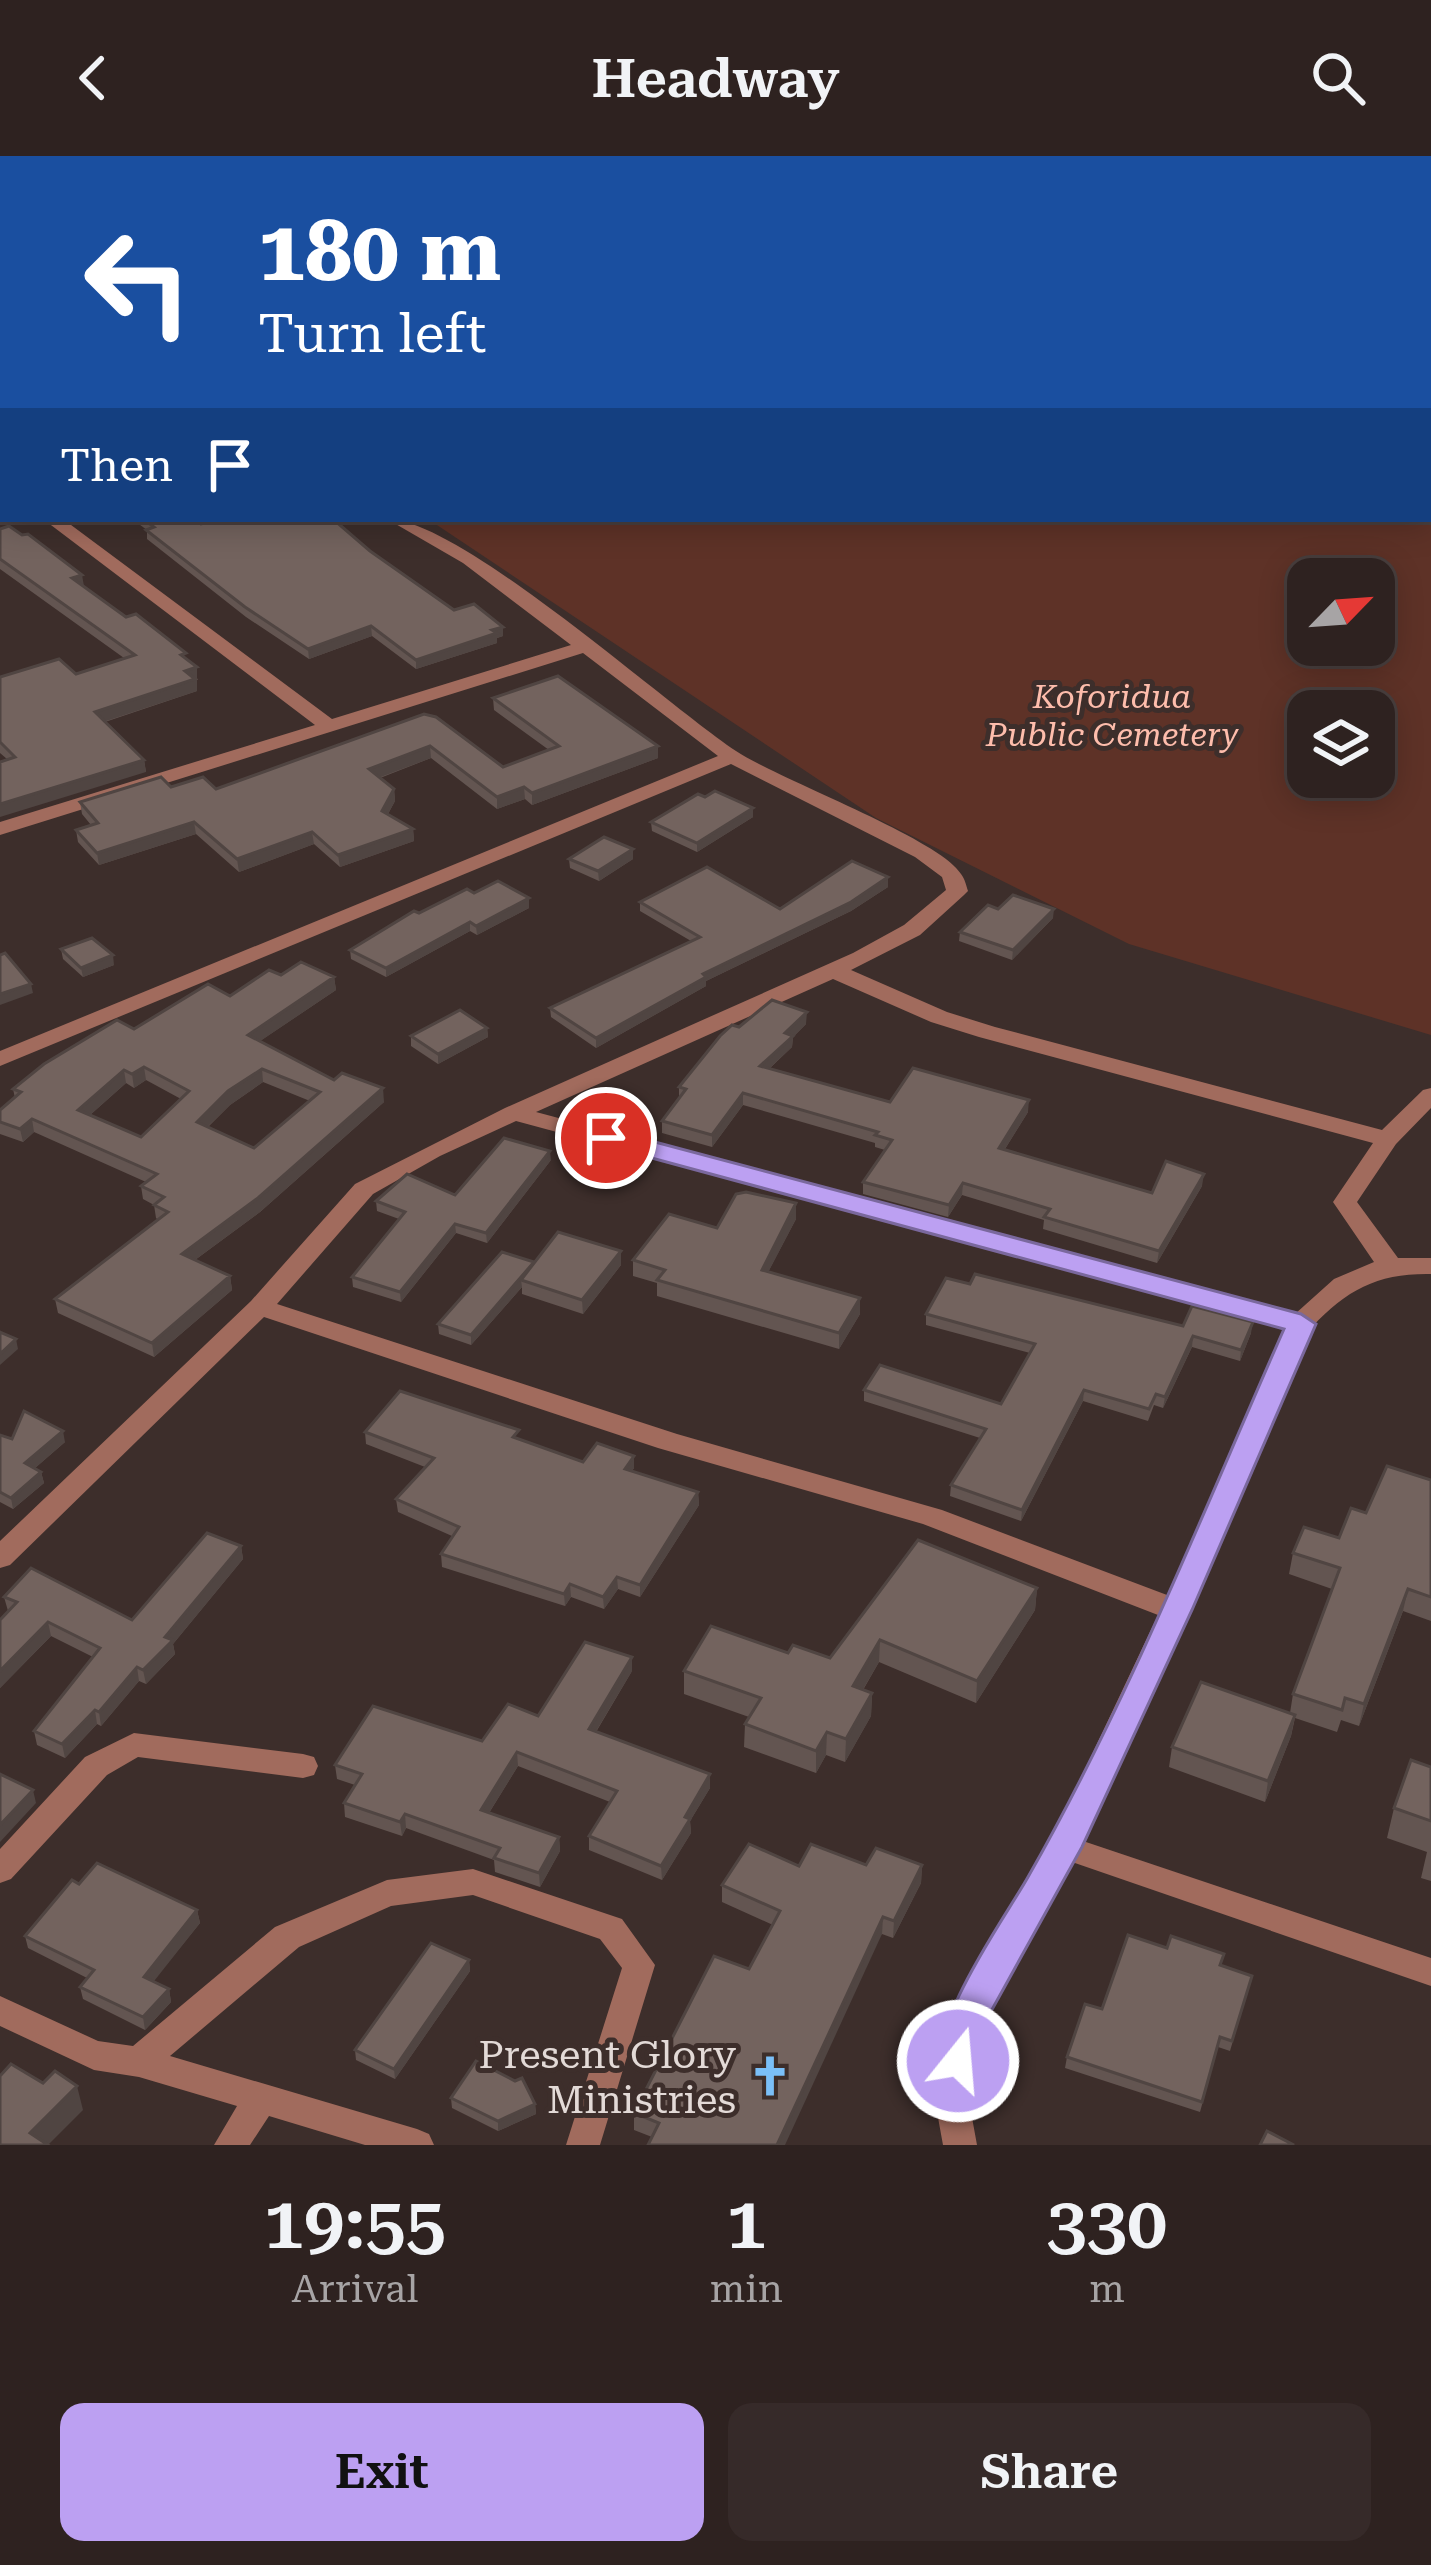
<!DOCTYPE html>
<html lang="en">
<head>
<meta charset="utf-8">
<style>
	:root { --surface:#2e2220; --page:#362a29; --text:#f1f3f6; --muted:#a7a4a5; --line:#493f3e; --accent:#bca0f2 }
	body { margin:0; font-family:"Roboto Serif",serif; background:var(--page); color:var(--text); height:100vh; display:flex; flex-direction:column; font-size:45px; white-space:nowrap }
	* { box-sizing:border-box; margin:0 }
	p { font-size:39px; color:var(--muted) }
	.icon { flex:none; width:66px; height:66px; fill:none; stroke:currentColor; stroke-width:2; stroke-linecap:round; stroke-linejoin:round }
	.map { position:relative; height:1989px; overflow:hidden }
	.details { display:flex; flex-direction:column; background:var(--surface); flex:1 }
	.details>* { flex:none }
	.guide { position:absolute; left:0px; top:0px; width:1431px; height:366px; box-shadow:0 6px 30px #0003,0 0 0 3px var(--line); background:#1a4fa0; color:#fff; overflow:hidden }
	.needle { width:78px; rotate:65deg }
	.controls { position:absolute; left:1287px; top:402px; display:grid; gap:24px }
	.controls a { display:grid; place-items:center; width:108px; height:108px; border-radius:24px; background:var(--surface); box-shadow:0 6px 30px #0003,0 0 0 3px var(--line); font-size:60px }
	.pin { position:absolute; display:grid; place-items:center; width:102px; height:102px; color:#fff; margin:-51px; border:6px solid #fff; border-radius:50%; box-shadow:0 3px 12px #0007 }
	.me { position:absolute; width:132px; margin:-66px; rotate:17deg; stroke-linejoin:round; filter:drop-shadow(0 0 9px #0008) }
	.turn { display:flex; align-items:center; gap:42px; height:252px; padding:0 60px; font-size:54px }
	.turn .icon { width:156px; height:156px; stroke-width:2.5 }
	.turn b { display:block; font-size:84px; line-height:102px }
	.then { display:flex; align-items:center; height:114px; padding:0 60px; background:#0003; gap:24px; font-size:45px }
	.eta { display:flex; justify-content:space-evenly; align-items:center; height:204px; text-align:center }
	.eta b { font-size:72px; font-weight:600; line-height:84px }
	.button { display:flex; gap:24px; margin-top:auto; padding:24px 60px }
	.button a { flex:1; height:138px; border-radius:24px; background:var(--accent); color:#111; font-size:48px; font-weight:600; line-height:138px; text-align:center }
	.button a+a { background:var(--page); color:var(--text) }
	header { display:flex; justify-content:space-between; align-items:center; height:156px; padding:0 60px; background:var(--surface); font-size:54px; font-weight:600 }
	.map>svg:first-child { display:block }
	.green { fill:#5e3227; fill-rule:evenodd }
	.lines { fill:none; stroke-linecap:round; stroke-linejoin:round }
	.street { fill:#a16b5d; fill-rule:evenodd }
	.highway { fill:#f4d9d1; fill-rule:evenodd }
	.wall { fill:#635551; fill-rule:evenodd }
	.shaded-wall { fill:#504542 }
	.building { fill:#73635e; stroke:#504542; stroke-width:3; fill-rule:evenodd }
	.route { fill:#bca0f2; stroke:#7a689d; stroke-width:3 }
	.labels { text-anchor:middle; stroke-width:10; stroke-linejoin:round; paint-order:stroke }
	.park-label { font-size:33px; font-style:italic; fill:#febdac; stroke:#3d2e2b }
	.near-poi-label { font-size:39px; fill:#e3dad7; stroke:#3d2e2b; text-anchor:end }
</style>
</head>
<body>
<header><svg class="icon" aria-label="back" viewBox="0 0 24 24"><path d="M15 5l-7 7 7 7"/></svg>Headway<svg class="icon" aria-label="search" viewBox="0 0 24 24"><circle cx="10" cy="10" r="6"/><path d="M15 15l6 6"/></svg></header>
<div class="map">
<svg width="1431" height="1989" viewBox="0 0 1431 1989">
	<rect width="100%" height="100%" fill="#3d2e2b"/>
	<path class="green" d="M1242,0h189v879l-302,-91 -253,-126 -448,-299h1000v-360h-196zM1308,423h66v66h-66zM1308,555h66v66h-66z"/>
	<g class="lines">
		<g class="street">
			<path d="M768,0h14l1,3h-14z"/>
			<rect x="0" y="43" width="3" height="8"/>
			<rect x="1428" y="117" width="3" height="9"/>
			<path d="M1,320h2v12l-3,-1z"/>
			<path d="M43,363h20l269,200 239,-74 -108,-82 -76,-44c73,0 277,184 349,232 44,29 204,88 225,123 4,5 5,11 7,17l-4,4 -44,40 -69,35 96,42 48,15 387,103 41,-40 8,-2v20l-35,36 -39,58 41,56h33v16c-52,-1 -84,15 -119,53l-123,283 -106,231 348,117v28l-359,-124 -91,162 -12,77 8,44h-34l-8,-44 13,-79 103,-181 107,-226 -235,-91 -265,-76 -394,-131 -254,248 -10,3v-27l251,-240 104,-117 150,-76 348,-155 51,-28 42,-35 -4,-13 -27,-20 -184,-93 -731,302v-15l718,-295 -135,-103 -583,182v-13l315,-97zM833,823l98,43 48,15 394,106 -40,59 41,60 -40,17 -39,35 -759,-202zM516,965l770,208 -119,266 -225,-85 -265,-76 -400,-130 96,-110 67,-38z"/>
			<path d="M134,1577l169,21 11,3 4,9 -4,9 -11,3 -165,-21 -31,18 -96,104 -11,4v-34l85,-92z"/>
			<path d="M473,1713l149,50 33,46 -55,180h-34l56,-177 -22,-29 -127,-44 -82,11 -92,41 -129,109 247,73 12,5 5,11h-69l-96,-29 -19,29h-36l23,-39 -98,-29 -45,-7 -94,-44v-30l98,45 35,5 142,-119 112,-47z"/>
		</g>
		<g class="highway">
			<path d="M785,0h30l-32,3z"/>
			<path d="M856,0h29l-31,3z"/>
			<path d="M3,199v14l-3,1v-14z"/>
		</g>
	</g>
	<g class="wall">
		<path d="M132,363h62l7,5 169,27 84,59 49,26 -6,2v5l-81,26 -44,-33 -63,23 -63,-42 -99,-78v-9z"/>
		<path d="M0,373l187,131 11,20h-2l1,11 -92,31 39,38 2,12 -139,-13 -7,-6v-76l76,-3 48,-16 -124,-89z"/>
		<path d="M493,542l165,48v12l-126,47 -7,-6 -28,10 -66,-51 -51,20 14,11 1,12 -7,13 25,15 1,12 -74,26 -26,-23 -75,28 -43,-38 -97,31 -21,-23 -2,-12 15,-5 -9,-11 -2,-12 91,-15 45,2 208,-75 79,53 46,-17 -55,-40z"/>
		<path d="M705,641l48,11v9l-56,35 -45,-21 -1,-9z"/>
		<path d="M569,703h64l-34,22 -29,-13z"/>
		<path d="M888,721v10l-37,24 -145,70v5l-110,62 -45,-31 -1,-9 141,-67 -51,-30v-9l140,7z"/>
		<path d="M474,737l55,15 -52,27 -7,-4 -84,46 -35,-18 -1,-9 69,-37z"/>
		<path d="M1053,762l-41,42 -53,-19 1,-9z"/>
		<path d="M61,793l53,16 -31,12 -20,-18z"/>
		<path d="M281,819l53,2 2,13 -76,51 74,39 50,22 -124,110 -65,48 35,16 2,14 -78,67 -96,-44 -3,-14 103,-79 -2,-2 -2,-13 -11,-6 -2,-13 5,-4 -112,-50 -11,10 -23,-8v-24l15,-12 -2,-9 121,-60 96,-33zM146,924l35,19 -40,38 -51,-22 36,-32 8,5zM263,926l47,19 -56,47 -46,-21 22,-22z"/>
		<path d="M806,868l-13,13 -1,10 -22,21 120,34 138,10 -23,37 147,44 50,-7 -45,77 -114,-34 1,-9 -82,-25 -14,22 -85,-23v-12l22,-32 -10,-3v-4l-132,-38 -31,42 -50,-14v-12l17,-23v-11l60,-60z"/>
		<path d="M487,872l1,9 -50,27 -27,-18v-10z"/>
		<path d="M551,1004l-64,83 -31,-10 -55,69 -48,-15 -1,-10 47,-58 -22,-8 -1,-10 79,-6z"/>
		<path d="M796,1047v16l-28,53 92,42 -21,35 -182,-53v-13l-24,-7v-16l84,-32z"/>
		<path d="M534,1106l87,3 -38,49 -61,-20v-7l-51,58 -32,-11 -1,-10z"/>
		<path d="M970,1128l213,42 68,7 -11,28 -48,-14 -29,61 -9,-3 -6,16 -65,-20 -62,120 -71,-25 1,-11 29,-47 -116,-37v-11l137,14 29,-51 -104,-28v-11z"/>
		<path d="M365,1276l155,8 63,22 51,-6v12l-2,3 66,21 1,13 -59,92 -22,-8 -14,20 -33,-12 -6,9 -123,-39 -1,-13 11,-18 -54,-24 -2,-13 29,-32 -59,-23z"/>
		<path d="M0,1279l12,4 53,3 -30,26 6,4 3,11 -31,26 -13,-7z"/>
		<path d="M1431,1324v141l-28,-10 -44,115 -18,-6 -4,12 -42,-14 -4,18 -26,66 -96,-35 3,-20 118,-34 3,-19 39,-105 -43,-15 4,-21 46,-15 27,-25z"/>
		<path d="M918,1384l119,48 -2,22 -59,93 -97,-41 -16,28 9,3 -1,23 -26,46 -19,-7 -10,18 -72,-26 1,-23 4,-7 -65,-23v-23l104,-18 42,5z"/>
		<path d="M241,1390l2,13 -70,85 2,10 -29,30 -7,-3 -38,45 -4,-2 -32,34 -28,-13 -3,-14 59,-74 -42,-21 -51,52v-68l8,-9 -4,-14 128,23z"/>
		<path d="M632,1515l-36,61 114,56 -20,33 1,12 -29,47 -73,-30v-14l21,-34 -92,-36 -29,47 70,24 1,14 -20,36 -45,-15 -1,-12 -88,-32 -4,8 -57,-19 -1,-14 11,-18 -18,-6 -2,-14 147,-24z"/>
		<path d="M1431,1611v114l-10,-3 6,-26 -40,-14 7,-30z"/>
		<path d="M922,1709l-1,18 -28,55 -11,-4 -230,203 -18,-7v-17l115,-144 24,-44 -51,-23v-17l77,-19z"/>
		<path d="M79,1728l118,26 3,13 -47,58 16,8 2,13 -26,28 -62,-31 -3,-12 7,-9 -59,-30 -3,-12z"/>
		<path d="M469,1804l1,11 -75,108 -39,-19 -1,-10z"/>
		<path d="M1222,1810l30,10 -22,75 -12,-4 -18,65 -135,-44 2,-11 35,-48z"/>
		<path d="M515,1925l20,23 1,10 -38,17 -46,-23 -1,-10z"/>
	</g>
	<g class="shaded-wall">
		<path d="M82,419l2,11 -12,-8z"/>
		<path d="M371,470l1,10 -63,23 -1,-10z"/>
		<path d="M503,471v9l-6,2v5l-81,26v-9z"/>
		<path d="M197,511v24l-100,33 -2,-12z"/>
		<path d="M430,590l1,12 -61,23 -1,-12z"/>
		<path d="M658,590v12l-126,47v-12z"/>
		<path d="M144,604l2,12 -146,45v-13z"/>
		<path d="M524,631l1,12 -28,10v-12z"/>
		<path d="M394,633l1,12 -12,22 -1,-12z"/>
		<path d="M753,652v9l-56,35v-9z"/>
		<path d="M194,666l2,12 -97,31 -2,-12z"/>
		<path d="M413,673l1,12 -74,26 -2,-12z"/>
		<path d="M312,676l2,12 -75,28 -2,-13z"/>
		<path d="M633,693v10l-34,22 -1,-10z"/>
		<path d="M888,721v10l-37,24 -145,70v5l-110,62v-10l107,-64z"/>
		<path d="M529,742v10l-52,27 -1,-9z"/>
		<path d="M1054,753l-1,9 -41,42 1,-10z"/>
		<path d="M470,766v9l-84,46v-9z"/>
		<path d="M113,799l1,10 -31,12 -2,-9z"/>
		<path d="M334,821l2,13 -86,58 -2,-13z"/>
		<path d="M31,828l2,9 -33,12v-11z"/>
		<path d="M807,856l-1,12 -13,13 -1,10 -32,30v-11l25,-33z"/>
		<path d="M487,872l1,9 -50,27v-10z"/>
		<path d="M144,911l2,13 -12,8 -2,-14z"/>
		<path d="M262,913l1,13 -33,23 -31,30 -2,-13 31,-31z"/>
		<path d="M124,914l2,13 -45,40 -3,-13z"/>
		<path d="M383,932l1,14 -124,110 -76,56 -2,-14z"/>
		<path d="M743,937v12l-31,42v-12z"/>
		<path d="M1029,944l-1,12 -30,48 1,-12z"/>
		<path d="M32,963l2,13 -11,10 -3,-13z"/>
		<path d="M550,995l1,9 -64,83 -1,-10z"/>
		<path d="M1204,1018l-2,12 -45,77 2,-12z"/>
		<path d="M963,1027l-1,12 -14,22 1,-12z"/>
		<path d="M796,1047v16l-35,67 1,-16z"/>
		<path d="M455,1068l1,9 -55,69 -1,-10z"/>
		<path d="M621,1095v14l-38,49 -1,-14z"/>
		<path d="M534,1106l-13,18 1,7 -51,58v-10z"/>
		<path d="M230,1120l2,14 -78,67 -2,-14z"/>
		<path d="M860,1142v16l-21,35v-16z"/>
		<path d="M1253,1166l-2,11 -11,28 1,-11z"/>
		<path d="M1193,1180l-1,11 -29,61 2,-11z"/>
		<path d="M16,1183l2,10 -18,16v-11z"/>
		<path d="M1084,1234l-1,11 -62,120 1,-11z"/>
		<path d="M63,1275l2,11 -38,33 -2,-12z"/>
		<path d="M634,1300v12l-9,13v-12z"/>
		<path d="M41,1316l3,11 -31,26 -2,-11z"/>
		<path d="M698,1336l1,13 -59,92v-12z"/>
		<path d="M241,1390l2,13 -70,85 2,10 -29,30 -3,-14 22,-33z"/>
		<path d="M617,1421l1,12 -14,20 -1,-12z"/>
		<path d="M570,1428l1,13 -6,9 -1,-12z"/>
		<path d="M1037,1432l-2,22 -59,93 1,-22z"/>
		<path d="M1408,1433l-5,22 -44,115 5,-22z"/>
		<path d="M48,1466l3,14 -51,52v-17z"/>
		<path d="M880,1484l-1,22 -27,46 1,-22z"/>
		<path d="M632,1501v14l-43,72v-14z"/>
		<path d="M137,1511l2,14 -38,45 -2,-14z"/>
		<path d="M872,1537l-1,23 -26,46 1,-23z"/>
		<path d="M95,1554l2,14 -32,34 -3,-14z"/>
		<path d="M1295,1559l-4,21 -26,66 3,-21z"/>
		<path d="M827,1576l-1,23 -10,18v-22z"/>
		<path d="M517,1596l1,14 -36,58 -1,-14z"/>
		<path d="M710,1618v14l-20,33 1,12 -29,47 -1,-14 24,-49z"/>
		<path d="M33,1634l3,13 -36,39v-17z"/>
		<path d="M405,1658l1,14 -4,8 -2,-14z"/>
		<path d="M559,1681l1,14 -20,36 -1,-14z"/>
		<path d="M922,1709l-1,18 -28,55 1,-17z"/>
		<path d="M197,1754l3,13 -53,67 -3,-13z"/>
		<path d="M883,1761l-1,17 -97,211h-8z"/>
		<path d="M469,1804l1,11 -75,108 -1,-10z"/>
		<path d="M169,1833l2,13 -26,28 -2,-13z"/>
		<path d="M77,1930l6,24 -35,35 -18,-12z"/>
		<path d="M535,1948l1,10 -38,17v-10z"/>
	</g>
	<g class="building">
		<path d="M3,274v25l-3,1v-25z"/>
		<path d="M143,363h51l7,5 20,-5h112l37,32 84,59 20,-6 29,23 -11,3 5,3 -81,27 -45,-34 -63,23 -63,-42 -99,-77 8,-3z"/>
		<path d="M9,370l13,9 6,-1 54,41 -10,3 54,39 10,-3 50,39 -5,2 16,12 -12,4 10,8 -100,33 49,48 -144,44v-42l15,-5 -15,-15v-65l59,-18 17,15 59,-19 -135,-96v-30z"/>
		<path d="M558,520l100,70 -126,47 -8,-6 -27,10 -67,-51 -61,23 25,20 -12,22 31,18 -75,26 -26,-23 -75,27 -43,-37 -97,31 -21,-23 22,-7 -18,-21 81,-25 10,10 32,-10 13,12 208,-75 12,3 67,50 56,-21 -66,-48z"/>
		<path d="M715,635l38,17 -56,35 -46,-21 47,-28 7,3z"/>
		<path d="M604,681l29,12 -35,22 -29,-12z"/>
		<path d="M852,705l36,16 -37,25 -148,72 3,3 -110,61 -46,-30 150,-71 -60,-35 67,-35 73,42z"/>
		<path d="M498,725l31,17 -53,28 -6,-4 -84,46 -36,-18 64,-39 5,2 48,-24 7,4z"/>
		<path d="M1013,739l41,14 -41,41 -53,-18 28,-27 10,4z"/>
		<path d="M92,782l21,17 -32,13 -20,-19z"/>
		<path d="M5,797l26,31 -31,10v-39z"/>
		<path d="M301,806l33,15 -86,58 86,45 8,-7 41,15 -125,110 -76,56 48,22 -78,67 -97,-44 113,-87 -14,-7 10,-8 -23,-11 16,-12 -125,-55 -12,10 -20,-7v-12l21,-18 -8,-3 31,-25 73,-44 17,9 74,-45 22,12 39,-26 12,5zM144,911l45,24 -48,46 -63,-27 46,-40 8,4zM262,913l58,23 -66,56 -57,-26 31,-31z"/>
		<path d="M772,844l35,12 -22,21 8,3 -33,30 130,36 23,-34 116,32 -30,48 153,45 14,-32 38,13 -45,77 -115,-34 6,-8 -87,-26 -14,22 -86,-23 29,-42 -17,-5 3,-3 -135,-39 -31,42 -50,-14 24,-32 -7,-2 41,-51 12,-11 7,2z"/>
		<path d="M460,854l27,18 -49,26 -27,-18z"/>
		<path d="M504,982l46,13 -64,82 -31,-9 -55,68 -48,-15 53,-65 -29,-11 31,-27 48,21z"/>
		<path d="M746,1036l50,11 -34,67 98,28 -21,35 -182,-53 8,-10 -32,-10 36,-46 48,14 19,-34z"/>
		<path d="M558,1076l63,19 -39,49 -61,-20z"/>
		<path d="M502,1096l32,10 -63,73 -33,-11z"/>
		<path d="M975,1118l208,52 9,-20 61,16 -12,28 -48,-14 -28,61 -9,-3 -7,15 -65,-19 -62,120 -71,-25 35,-56 -122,-39 16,-25 121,39 34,-60 -109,-30 20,-36 24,6z"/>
		<path d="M0,1176l16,7 -16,15z"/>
		<path d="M400,1235l119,39 -6,7 70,25 14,-19 37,13 -9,13 73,23 -58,93 -23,-8 -14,20 -33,-13 -6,10 -123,-40 18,-27 -63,-28 38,-41 -69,-26z"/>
		<path d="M24,1255l39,20 -38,32 16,9 -30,26 -11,-6v-57l12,4z"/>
		<path d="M1387,1310l44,14v117l-23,-8 -44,115 -19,-6 -3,12 -49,-16 47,-126 -47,-15 11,-26 35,11 12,-30 15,5z"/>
		<path d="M207,1377l34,13 -76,91 8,3 -30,30 -6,-3 -38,45 -4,-2 -33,34 -28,-13 66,-83 -52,-26 -48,49v-51l17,-18 -13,-5 27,-29 101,52z"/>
		<path d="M918,1384l119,48 -60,93 -97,-41 -27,46 19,7 -26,46 -19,-7 -11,19 -71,-27 16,-26 -77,-27 27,-45 77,27 5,-8 37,13z"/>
		<path d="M585,1486l47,15 -43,72 121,45 -25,43 5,2 -29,47 -72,-30 28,-45 -100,-39 -36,58 78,27 -20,36 -45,-15 6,-10 -95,-34 -5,8 -56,-19 18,-29 -27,-9 38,-59 109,35 26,-37 30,12z"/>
		<path d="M1201,1526l94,33 -27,66 -96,-34z"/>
		<path d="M1411,1604l20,7v54l-37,-13z"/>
		<path d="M0,1618l33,16 -33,35z"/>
		<path d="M749,1688l50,22 12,-22 55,21 10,-17 46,17 -28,56 -11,-4 -106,228h-129l11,-22 -25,-10 80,-157 35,13 31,-58 -58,-26z"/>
		<path d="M97,1707l100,47 -53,67 25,12 -26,28 -63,-30 14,-17 -69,-34 47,-56 7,4z"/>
		<path d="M1128,1779l39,13 4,-12 53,18 -4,11 32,11 -20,65 -12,-4 -18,65 -135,-45 18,-53 17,5z"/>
		<path d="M431,1787l38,17 -75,109 -39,-19z"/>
		<path d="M476,1905l39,20 7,-3 13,26 -37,17 -47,-23z"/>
		<path d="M11,1908l32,19 12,-12 22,15 -47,47 18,12h-48v-69z"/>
		<path d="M1267,1975l27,14h-34z"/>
	</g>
	<path class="route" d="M606,973l695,185 15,10 -124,286 -110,237 -98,177 -12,49 -14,5 -13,-5c-21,-44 60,-155 83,-196 100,-175 175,-365 256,-548l-688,-186 -4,-5z"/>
	<defs>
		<g id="church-bare" transform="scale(3.24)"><path d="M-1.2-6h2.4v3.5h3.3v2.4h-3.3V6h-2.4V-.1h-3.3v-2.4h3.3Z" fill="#7abff8" stroke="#3d2e2b" stroke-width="2.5" paint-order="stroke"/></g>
	</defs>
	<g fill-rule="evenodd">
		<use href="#church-bare" x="770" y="1920"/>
	</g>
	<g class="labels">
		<g class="park-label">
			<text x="1112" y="552">Koforidua<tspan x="1112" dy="38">Public Cemetery</tspan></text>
		</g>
		<g class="near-poi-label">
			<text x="736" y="1912">Present Glory<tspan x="736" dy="45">Ministries</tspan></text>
		</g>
	</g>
</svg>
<div class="controls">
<a><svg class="needle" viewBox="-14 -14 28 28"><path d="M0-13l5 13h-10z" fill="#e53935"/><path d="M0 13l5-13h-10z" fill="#a7a4a5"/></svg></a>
<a><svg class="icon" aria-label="layers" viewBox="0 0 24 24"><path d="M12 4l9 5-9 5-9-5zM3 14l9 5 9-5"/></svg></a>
</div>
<div class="pin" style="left:606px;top:982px;background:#d93025"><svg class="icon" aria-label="arrive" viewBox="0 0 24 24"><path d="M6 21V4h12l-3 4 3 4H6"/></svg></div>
<svg class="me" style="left:958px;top:1905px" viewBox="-20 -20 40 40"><circle r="17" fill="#bca0f2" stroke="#fff" stroke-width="3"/><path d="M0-11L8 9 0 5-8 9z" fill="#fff"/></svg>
<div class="guide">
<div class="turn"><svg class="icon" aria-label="left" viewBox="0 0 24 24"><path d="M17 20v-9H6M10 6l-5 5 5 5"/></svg><div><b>180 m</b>Turn left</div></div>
<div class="then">Then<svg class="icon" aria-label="arrive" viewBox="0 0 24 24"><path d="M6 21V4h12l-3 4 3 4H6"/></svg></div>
</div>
</div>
<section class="details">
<div class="eta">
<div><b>19:55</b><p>Arrival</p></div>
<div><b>1</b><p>min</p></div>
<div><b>330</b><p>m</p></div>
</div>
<div class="button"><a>Exit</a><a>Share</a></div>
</section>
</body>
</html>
